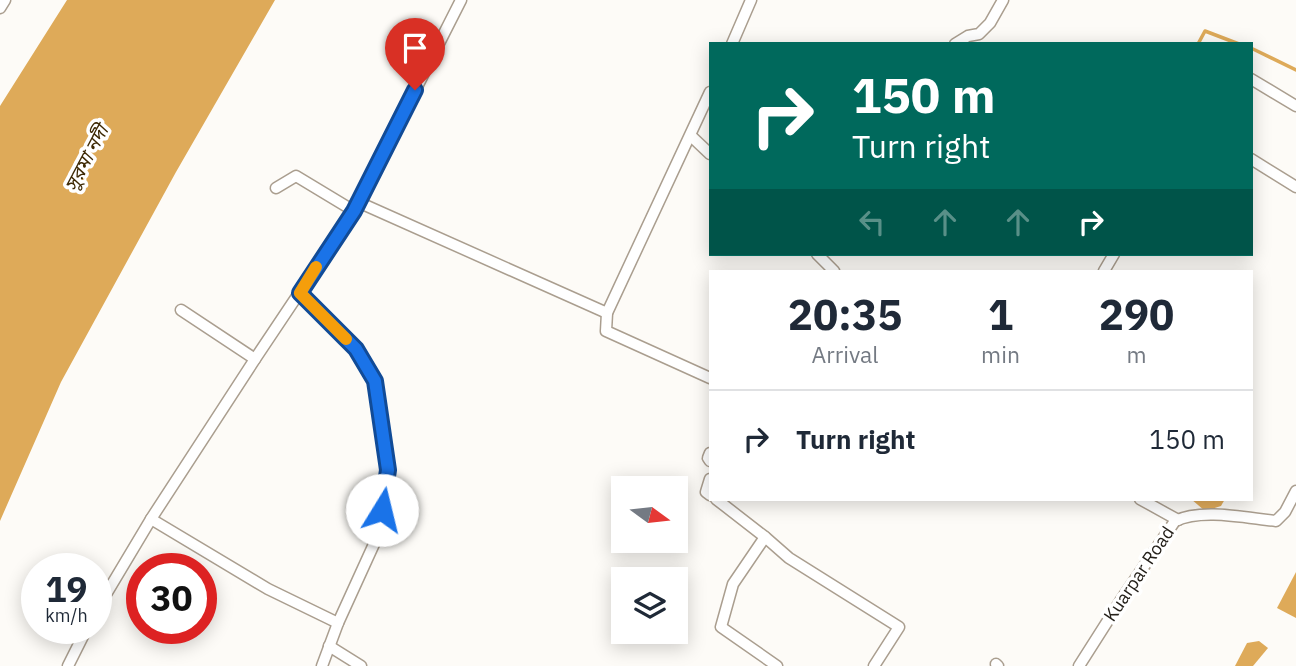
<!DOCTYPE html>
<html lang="en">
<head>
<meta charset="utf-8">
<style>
	:root { --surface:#fff; --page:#f2f2f3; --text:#1f2937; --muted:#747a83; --line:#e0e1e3 }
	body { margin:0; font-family:"IBM Plex Sans","Noto Sans Bengali",sans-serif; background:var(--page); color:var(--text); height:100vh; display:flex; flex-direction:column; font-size:26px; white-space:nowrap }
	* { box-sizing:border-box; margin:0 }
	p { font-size:23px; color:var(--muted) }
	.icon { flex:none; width:38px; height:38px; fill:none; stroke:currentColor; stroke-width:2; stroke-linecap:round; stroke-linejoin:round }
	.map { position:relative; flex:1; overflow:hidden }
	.details { position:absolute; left:709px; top:270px; width:544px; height:231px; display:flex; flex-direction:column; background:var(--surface); border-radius:0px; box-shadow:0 4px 18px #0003 }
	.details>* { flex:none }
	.guide { position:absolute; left:709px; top:42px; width:544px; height:214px; border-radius:0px; box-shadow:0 4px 18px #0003; background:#00695c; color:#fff; overflow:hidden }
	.needle { width:46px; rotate:105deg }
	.fabs { position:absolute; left:611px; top:476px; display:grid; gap:14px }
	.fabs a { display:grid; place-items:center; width:77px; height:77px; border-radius:0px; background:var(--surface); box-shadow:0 4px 18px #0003; font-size:35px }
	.speed { position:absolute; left:21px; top:553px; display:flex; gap:14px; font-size:35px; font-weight:700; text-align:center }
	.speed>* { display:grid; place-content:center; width:91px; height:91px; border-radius:50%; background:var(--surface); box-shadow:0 4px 18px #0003; line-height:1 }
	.speed small { font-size:18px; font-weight:400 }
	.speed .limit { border:10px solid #d22; background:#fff; color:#111 }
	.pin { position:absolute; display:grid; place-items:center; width:60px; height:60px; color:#fff; margin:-72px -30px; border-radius:50% 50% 50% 0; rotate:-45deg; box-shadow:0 0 7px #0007 }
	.pin .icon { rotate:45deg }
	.me { position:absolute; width:77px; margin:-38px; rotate:9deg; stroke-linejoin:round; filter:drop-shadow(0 0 5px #0008) }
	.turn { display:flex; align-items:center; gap:24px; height:147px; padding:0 28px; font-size:32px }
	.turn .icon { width:91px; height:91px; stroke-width:2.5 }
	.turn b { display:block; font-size:49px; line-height:60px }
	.lanes { display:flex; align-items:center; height:66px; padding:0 28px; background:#0003; justify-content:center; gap:35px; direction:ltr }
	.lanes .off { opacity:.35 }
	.eta { display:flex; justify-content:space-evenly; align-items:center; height:119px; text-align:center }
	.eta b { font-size:42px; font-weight:800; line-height:49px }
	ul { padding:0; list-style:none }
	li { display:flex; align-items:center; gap:21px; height:98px; padding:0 28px; border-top:2px solid var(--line) }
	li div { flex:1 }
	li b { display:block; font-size:26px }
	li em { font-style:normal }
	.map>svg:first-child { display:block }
	.forest { fill:#e0ab5a }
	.water { fill:#deaa59 }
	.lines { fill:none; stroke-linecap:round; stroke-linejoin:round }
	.stream { stroke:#deaa59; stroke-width:3.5 }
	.minor-casing { stroke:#aa9e8f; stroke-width:13 }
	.minor { stroke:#fff; stroke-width:10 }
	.route-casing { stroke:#114b97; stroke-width:18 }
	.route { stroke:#1a73e8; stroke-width:12 }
	.slow { stroke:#f59e0b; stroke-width:12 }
	.labels { text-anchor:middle; stroke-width:7; stroke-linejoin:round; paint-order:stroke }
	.street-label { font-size:18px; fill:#25211b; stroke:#fff }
	.water-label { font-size:19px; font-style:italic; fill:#3d2803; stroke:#fff }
</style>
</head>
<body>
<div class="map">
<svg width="1296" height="666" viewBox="0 0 1296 666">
	<rect width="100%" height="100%" fill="#fdfbf7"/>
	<path class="forest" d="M1191,499h34l-4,7 -16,5z"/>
	<g class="water">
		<path d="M67,0h208l-99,172 -115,210 -61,139v-415z"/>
		<path d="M1296,572v46l-19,-10z"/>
		<path d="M1259,641l9,7 -15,18h-18l12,-23z"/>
	</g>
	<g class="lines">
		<g class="stream">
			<path d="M1198,44l7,-13 34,13"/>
			<path d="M1253,49l43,21"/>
		</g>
		<g class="minor-casing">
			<g id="minor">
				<path d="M0,8l5,-8"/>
				<path d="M732,44l19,-44"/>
				<path d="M955,44l13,-8 11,-2 11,-11 13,-23"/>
				<path d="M1251,79l45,27"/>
				<path d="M710,92l-103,221 -1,18 104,47"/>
				<path d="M691,136l19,18"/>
				<path d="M1251,159l45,28"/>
				<path d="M276,188l20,-12 58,35"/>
				<path d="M358,202l249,111"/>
				<path d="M817,254l17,17"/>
				<path d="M1104,271l10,-17"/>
				<path d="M300,293l56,57 19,31 13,89 -6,40 -8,34 -36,79 -16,43"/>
				<path d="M181,310l74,49"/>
				<path d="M710,453l-2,5 2,3"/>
				<path d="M710,479l-4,13 4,3"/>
				<path d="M716,499l49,38 24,21 110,69 -25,39"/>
				<path d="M1140,499l38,21"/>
				<path d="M151,519l117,70 70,34"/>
				<path d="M765,537l-32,47 -12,43 56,39"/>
				<path d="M96,611l55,-92 104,-160 99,-148 107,-211"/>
				<path d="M329,646l32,20"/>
				<path d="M996,664l2,2"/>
				<path d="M68,666l19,-38"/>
				<path d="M1079,666l42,-66 54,-79c27,-13 71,-3 101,0l9,-9 11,-21"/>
			</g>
		</g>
		<use href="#minor" class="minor"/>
	</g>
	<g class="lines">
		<g class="route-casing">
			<path id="route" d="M382,510l6,-40 -13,-89 -19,-32 -56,-56 54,-82 61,-121"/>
		</g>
		<use href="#route" class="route"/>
		<path class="slow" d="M316,267l-16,26 46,46"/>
	</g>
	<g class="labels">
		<g class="street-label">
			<text transform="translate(1139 574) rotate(-56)" y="6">Kuarpar Road</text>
		</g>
		<g class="water-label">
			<text transform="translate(86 158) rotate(-62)" y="7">সুরমা নদী</text>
		</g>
	</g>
</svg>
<div class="fabs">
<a><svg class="needle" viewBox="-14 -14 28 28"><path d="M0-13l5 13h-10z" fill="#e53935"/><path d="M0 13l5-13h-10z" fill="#747a83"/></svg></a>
<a><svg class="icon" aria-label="layers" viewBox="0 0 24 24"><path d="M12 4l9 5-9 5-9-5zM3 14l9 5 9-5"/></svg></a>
</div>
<div class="speed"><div>19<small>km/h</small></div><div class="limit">30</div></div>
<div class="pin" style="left:415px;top:90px;background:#d93025"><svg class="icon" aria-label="arrive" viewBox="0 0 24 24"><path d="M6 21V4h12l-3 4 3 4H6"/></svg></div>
<svg class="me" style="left:382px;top:510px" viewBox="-20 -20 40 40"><circle r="19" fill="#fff"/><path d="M0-13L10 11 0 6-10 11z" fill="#1a73e8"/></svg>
<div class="guide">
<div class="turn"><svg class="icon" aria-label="right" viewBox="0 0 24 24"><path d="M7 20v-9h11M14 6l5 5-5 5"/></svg><div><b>150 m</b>Turn right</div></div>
<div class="lanes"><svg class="icon off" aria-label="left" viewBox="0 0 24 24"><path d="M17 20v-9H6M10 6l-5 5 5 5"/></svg><svg class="icon off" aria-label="ahead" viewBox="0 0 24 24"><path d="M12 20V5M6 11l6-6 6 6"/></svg><svg class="icon off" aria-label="ahead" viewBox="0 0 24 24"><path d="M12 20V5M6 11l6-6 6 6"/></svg><svg class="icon" aria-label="right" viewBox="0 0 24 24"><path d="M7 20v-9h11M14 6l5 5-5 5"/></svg></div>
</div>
<section class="details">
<div class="eta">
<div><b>20:35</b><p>Arrival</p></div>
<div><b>1</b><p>min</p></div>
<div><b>290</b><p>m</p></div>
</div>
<ul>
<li><svg class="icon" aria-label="right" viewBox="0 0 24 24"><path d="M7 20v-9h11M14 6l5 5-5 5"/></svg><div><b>Turn right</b></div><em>150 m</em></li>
</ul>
</section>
</div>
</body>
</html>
